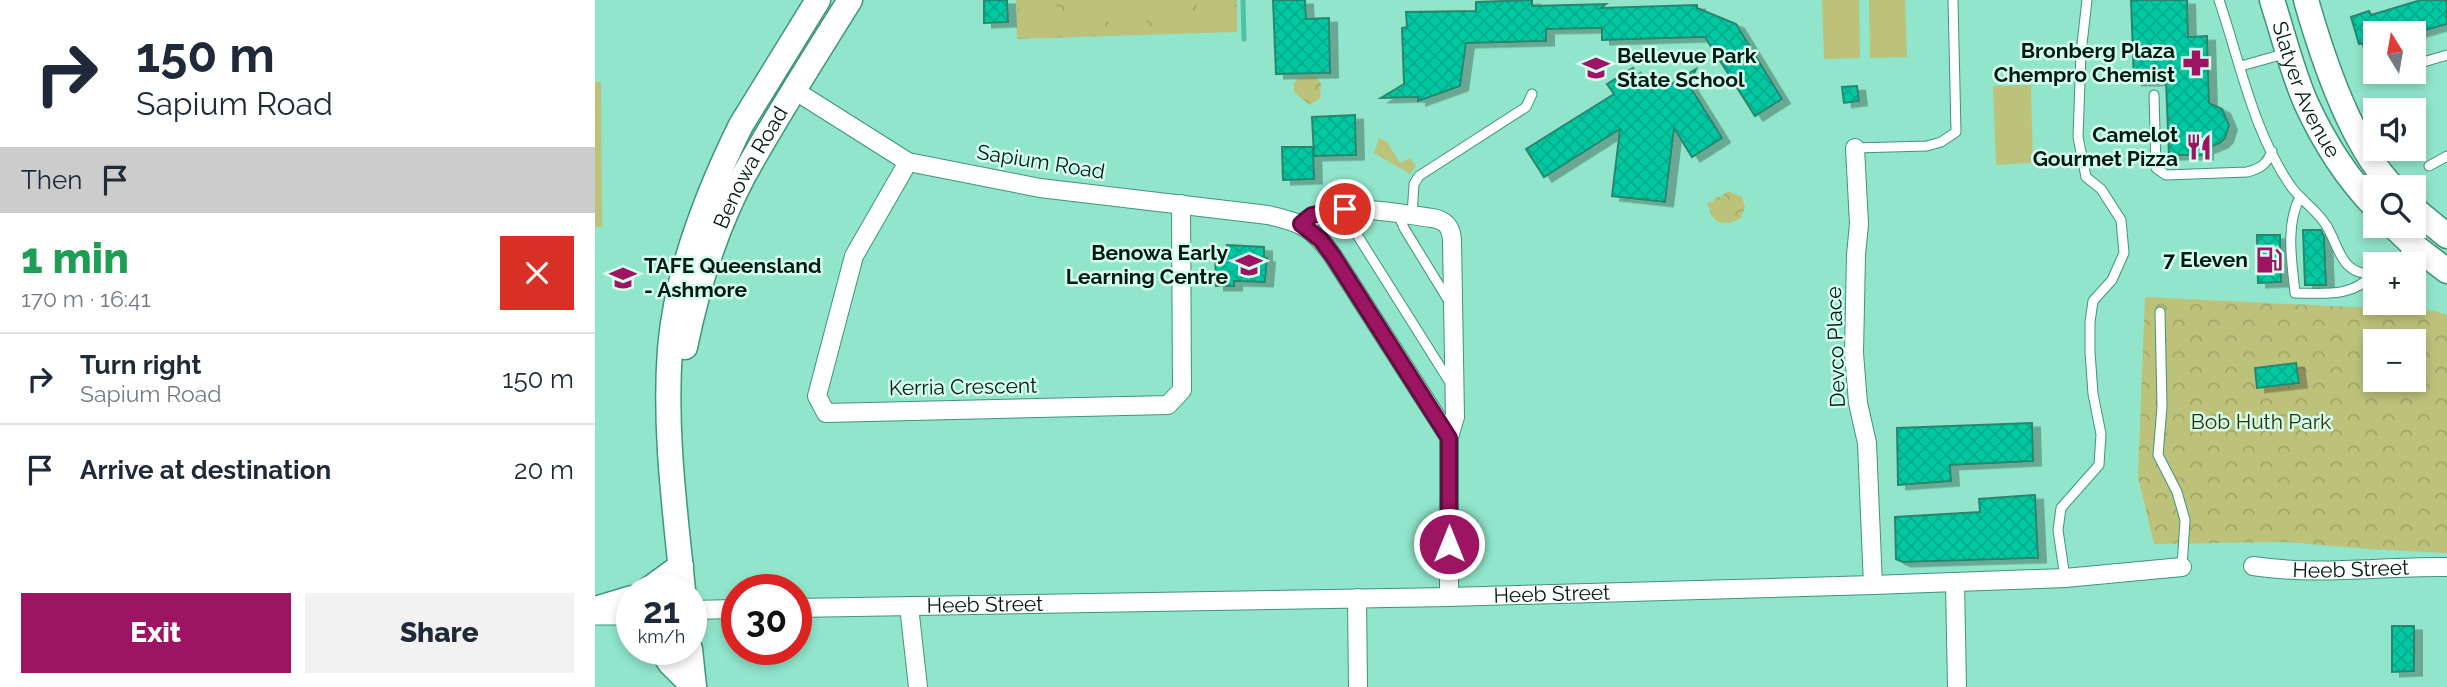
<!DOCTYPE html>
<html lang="en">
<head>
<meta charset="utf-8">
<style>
	:root { --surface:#fff; --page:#f2f2f3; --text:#1f2937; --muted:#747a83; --line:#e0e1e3; --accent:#9d1463 }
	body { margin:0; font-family:Raleway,sans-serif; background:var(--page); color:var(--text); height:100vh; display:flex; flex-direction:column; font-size:26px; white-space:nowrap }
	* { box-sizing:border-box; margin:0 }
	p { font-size:23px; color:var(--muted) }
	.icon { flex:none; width:38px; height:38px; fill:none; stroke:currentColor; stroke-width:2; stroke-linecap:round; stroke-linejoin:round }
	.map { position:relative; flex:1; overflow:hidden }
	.details { display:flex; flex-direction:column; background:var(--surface); width:595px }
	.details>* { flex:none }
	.hud { background:#fff; color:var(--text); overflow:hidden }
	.needle { width:46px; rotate:349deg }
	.buttons { position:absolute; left:1768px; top:21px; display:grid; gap:14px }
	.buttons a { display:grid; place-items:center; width:63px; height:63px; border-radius:0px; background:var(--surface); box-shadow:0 4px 10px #0003; font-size:35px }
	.speed { position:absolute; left:21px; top:574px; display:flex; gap:14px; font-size:35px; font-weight:700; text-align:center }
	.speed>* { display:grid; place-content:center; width:91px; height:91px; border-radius:50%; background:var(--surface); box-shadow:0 4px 10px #0003; line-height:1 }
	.speed small { font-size:18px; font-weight:400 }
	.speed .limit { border:10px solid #d22; background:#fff; color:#111 }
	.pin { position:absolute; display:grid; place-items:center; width:60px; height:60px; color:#fff; margin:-30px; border:4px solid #fff; border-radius:50%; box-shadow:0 2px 7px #0007 }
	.me { position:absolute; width:77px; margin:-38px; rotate:0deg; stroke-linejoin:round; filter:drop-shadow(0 0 5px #0008) }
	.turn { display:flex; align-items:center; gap:24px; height:147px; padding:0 21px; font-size:32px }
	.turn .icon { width:91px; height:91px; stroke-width:2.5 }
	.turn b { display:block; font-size:49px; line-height:60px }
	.then { display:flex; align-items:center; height:66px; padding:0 21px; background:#0003; gap:14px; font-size:26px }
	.round { display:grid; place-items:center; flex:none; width:74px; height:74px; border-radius:0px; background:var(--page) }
	.overview { display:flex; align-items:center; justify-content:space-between; height:119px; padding:0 21px }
	h1 { font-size:42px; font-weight:800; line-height:52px; color:#1e9e55 }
	.cta { display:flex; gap:14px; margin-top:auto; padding:14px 21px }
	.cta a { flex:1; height:80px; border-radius:0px; background:var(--accent); color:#fff; font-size:28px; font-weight:800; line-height:80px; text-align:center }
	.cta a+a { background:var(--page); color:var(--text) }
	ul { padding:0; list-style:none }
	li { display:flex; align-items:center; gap:21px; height:91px; padding:0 21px; border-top:2px solid var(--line) }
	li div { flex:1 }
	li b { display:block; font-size:26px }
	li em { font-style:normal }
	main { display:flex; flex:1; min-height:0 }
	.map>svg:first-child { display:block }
	.park { fill:url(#park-crowns); fill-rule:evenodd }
	.garden { fill:#bdc27b }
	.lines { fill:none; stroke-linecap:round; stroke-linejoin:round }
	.stream { stroke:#4ec2a2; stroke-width:5 }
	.building { fill:url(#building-cross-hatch); stroke:#2b856e; stroke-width:2; filter:url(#shadow) }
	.service-casing { stroke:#3e957d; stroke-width:11 }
	.minor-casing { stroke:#3e957d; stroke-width:20 }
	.tertiary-casing { stroke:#3e957d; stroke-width:25 }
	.secondary-casing { stroke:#3e957d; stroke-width:27 }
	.service { stroke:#fff; stroke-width:9 }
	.minor { stroke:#fff; stroke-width:18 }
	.tertiary { stroke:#fff; stroke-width:23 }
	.secondary { stroke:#fff; stroke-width:24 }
	.route-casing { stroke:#660d40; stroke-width:18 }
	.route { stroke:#9d1463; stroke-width:12 }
	.labels { text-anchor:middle; stroke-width:5; stroke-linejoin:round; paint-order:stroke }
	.poi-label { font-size:21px; font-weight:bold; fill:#001a13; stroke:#d4fdee; text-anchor:end }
	.street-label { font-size:21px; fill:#001a13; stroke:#d4fdee }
	.park-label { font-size:21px; fill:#2f3100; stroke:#d4fdee }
</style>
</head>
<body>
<main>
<section class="details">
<div class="hud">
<div class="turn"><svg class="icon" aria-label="right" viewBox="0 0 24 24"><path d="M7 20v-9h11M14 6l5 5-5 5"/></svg><div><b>150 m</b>Sapium Road</div></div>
<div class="then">Then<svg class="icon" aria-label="arrive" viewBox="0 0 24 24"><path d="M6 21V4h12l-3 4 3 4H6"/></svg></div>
</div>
<div class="overview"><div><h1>1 min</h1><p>170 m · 16:41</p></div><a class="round" style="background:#d93025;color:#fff"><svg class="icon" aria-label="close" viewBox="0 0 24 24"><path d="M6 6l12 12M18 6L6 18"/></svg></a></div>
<ul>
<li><svg class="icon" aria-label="right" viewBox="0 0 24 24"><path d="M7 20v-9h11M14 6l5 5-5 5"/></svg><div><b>Turn right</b><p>Sapium Road</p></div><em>150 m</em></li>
<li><svg class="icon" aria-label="arrive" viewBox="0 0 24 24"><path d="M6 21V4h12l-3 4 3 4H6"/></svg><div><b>Arrive at destination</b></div><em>20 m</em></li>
</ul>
<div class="cta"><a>Exit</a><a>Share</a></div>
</section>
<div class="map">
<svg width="1852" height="687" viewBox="0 0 1852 687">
	<defs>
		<pattern id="park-crowns" width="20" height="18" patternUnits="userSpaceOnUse" patternTransform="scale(1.75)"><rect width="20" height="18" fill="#bdc27b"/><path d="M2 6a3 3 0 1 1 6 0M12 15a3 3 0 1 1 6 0" fill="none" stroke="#a1a669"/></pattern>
		<pattern id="building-cross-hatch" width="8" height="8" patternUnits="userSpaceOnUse" patternTransform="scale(1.75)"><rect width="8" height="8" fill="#05c9a2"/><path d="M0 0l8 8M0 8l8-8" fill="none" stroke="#04ac8b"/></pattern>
		<filter id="shadow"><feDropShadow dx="8" dy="4.5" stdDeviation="0" flood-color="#0004"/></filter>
	</defs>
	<rect width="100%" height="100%" fill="#90e5ca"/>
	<g class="park">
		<path d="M421,0h221v32l-220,7z"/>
		<path d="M720,77l6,6 -1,15 -10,7 -16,-13v-9l4,-5z"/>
		<path d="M1133,191l14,6 3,10 -4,11 -11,5 -12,-1 -6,-6 -5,-13 7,-2 1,-4h5z"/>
		<path d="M1550,297l291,14 11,4v238l-79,-4 -83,-7 -131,2 -16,-67zM1780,341h38v39h-38z"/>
	</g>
	<g class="garden">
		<path d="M424,0h37l2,37 -38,1z"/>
		<path d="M469,0h37l1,34 -37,2z"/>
		<path d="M513,0h37l1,32 -37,2z"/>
		<path d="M556,0h37l2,31 -38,2z"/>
		<path d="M602,0h37l1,30 -37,2z"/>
		<path d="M1227,0h37l1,58 -36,1z"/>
		<path d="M1274,0h36l2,57 -37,1z"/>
		<path d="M0,82h6l1,145h-7z"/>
		<path d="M1436,85l2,78 -37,2 -3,-79z"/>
		<path d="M784,138l8,4 13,21 10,-5 6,8 -6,8 -36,-21z"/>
	</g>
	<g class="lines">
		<path class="stream" d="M648,0l1,39"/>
	</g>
	<g class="building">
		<path d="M389,0h23l1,22 -24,1z"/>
		<path d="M678,0h32l1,19 23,-1 1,55 -54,1z"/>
		<path d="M937,0v6l74,-2 -5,4 96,-3v3l39,16 46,75 -27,17 -50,-79 -103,3v-12l-56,1v12l-80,2 -6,43 -42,15v-4l-37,1 23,-14 -2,-56 5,-1 -1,-15 70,-1v-9z"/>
		<path d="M1536,0h56l1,37 19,-1 2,67 13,6 7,16 -4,13 -5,5 -15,6v6h-36l-3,-74h-32z"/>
		<path d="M1826,0h26v24l-32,9h-40v12l-11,3 -2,-5 -3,1 -8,-27 18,-6 2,4z"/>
		<path d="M1038,68l8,15 15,-9 9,14 31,-19 -7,16 33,53 -30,19 -18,-29 -9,74 -53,-6 8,-67 -76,48 -18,-28 88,-55 -7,-10z"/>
		<path d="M1262,86l2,15 -15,2 -2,-16z"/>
		<path d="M760,115l1,40 -42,1 -2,-39z"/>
		<path d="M687,147h31l1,32 -31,1z"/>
		<path d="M1708,230h18l3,7 2,48h-21z"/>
		<path d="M1662,235h23l1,47 -23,1z"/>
		<path d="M632,245l37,2v10l3,1 -2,24 -31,-1v5h-18l-1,-35h12z"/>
		<path d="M1701,363l3,20 -42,5 -2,-20z"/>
		<path d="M1437,423l1,38 -83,4 1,16 -53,4 -1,-57z"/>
		<path d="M1440,495l3,63 -135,4 -7,-3 -1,-42 85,-5 -1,-13z"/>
		<path d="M1797,626h22v45l-22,1z"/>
	</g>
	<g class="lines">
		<g class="service-casing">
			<g id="service">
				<path d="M1624,0c21,62 34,131 71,185 10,15 27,25 36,40 14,22 14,51 49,49"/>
				<path d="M1818,65l34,-10"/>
				<path d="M1646,66l46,-13"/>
				<path d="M1782,75l12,-3"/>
				<path d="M1559,95l2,73 10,7 81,-3c13,-3 20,-8 25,-21"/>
				<path d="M1260,148l72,-2 14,-4 15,-10 -3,-132"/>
				<path d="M1834,166l18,-10"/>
				<path d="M1705,197c-15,28 -8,66 -5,96 27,0 58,5 76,-18"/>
				<path d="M750,209l4,13 102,162"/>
				<path d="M803,214l6,14 46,75"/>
				<path d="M817,216l2,-32 5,-8 107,-69 6,-13"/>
				<path d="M1803,264l29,-41"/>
				<path d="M1565,312l2,95 -4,48 19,37 8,28 -3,47"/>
				<path d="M1470,578l-7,-48 3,-22 38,-43 2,-31 -8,-40 -3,-42v-30l3,-21 19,-21 12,-27 -3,-33 -20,-31 -15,-12 -8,-40 3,-84 6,-53"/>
			</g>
		</g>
		<g class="minor-casing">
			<g id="minor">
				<path d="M199,90l114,72 132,26 228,27c33,7 45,13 65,41l116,181v160"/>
				<path d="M1260,148l4,76 -3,31 -2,98 4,50 9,40 6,142"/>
				<path d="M313,162l-54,94 -37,140 9,17 342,-8 14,-15 -1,-186"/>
				<path d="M706,224c33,-26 91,-11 131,-6 13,2 19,8 20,22l3,177 -6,20"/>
				<path id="s1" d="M1658,566c65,10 129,0 194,1"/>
				<path d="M1360,582l2,105"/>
				<path d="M762,598l1,89"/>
				<path d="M314,606l9,81"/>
				<path id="s2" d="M201,608l653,-11 424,-12 192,-7 117,-11"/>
				<path d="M96,610l46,-1"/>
			</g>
		</g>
		<g class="tertiary-casing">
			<path id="tertiary" d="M0,613h37"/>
		</g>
		<g class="secondary-casing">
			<g id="secondary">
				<path id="s3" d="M1677,0c11,34 20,71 34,103 17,37 41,75 69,104"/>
				<path d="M1711,0c16,56 46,146 87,187"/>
				<path d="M1818,208l34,28"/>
				<path d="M1798,226l20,19 34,26"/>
				<path id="s4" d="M90,347c12,-59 31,-119 59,-172 33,-60 70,-117 106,-175"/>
				<path d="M53,590l33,-24"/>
				<path d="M88,590c-8,-80 -19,-160 -13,-241 6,-75 38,-157 71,-224l77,-125"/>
				<path d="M0,609l37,-11"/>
				<path d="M66,649l9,14 24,24"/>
				<path d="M95,649l4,38"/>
			</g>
		</g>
		<use href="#service" class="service"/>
		<use href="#minor" class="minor"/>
		<use href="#tertiary" class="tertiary"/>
		<use href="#secondary" class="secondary"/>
	</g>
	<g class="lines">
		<g class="route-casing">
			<path id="route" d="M750,209l-33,6 -11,9 20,16 12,16 116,182v106"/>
		</g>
		<use href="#route" class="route"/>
	</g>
	<defs>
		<g id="pharmacy-bare" transform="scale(2.1)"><path d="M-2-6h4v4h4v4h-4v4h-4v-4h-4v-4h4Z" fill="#9d1463" stroke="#d4fdee" stroke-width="2.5" paint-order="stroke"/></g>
		<g id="school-bare" transform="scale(2.1)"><path d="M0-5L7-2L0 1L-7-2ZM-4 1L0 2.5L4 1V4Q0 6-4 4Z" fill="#9d1463" stroke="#d4fdee" stroke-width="2.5" paint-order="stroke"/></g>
		<g id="restaurant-bare" transform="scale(2.1)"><path d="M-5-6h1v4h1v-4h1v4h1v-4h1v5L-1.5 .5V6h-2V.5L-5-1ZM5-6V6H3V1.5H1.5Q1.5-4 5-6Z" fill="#9d1463" stroke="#d4fdee" stroke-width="2.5" paint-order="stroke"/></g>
		<g id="fuel-bare" transform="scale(2.1)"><path d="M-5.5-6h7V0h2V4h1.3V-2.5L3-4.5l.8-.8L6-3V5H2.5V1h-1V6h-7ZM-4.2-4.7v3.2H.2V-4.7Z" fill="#9d1463" stroke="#d4fdee" stroke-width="2.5" paint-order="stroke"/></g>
		<g id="university-bare" transform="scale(2.1)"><path d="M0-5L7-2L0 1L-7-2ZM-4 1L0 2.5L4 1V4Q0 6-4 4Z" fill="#9d1463" stroke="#d4fdee" stroke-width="2.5" paint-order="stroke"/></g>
	</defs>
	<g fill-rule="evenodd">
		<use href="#pharmacy-bare" x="1601" y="63"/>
		<use href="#school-bare" x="1001" y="68"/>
		<use href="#restaurant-bare" x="1604" y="147"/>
		<use href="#fuel-bare" x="1674" y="260"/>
		<use href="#school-bare" x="654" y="265"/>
		<use href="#university-bare" x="28" y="278"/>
	</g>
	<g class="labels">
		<g class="poi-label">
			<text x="1580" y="58">Bronberg Plaza<tspan x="1580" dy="24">Chempro Chemist</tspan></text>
			<text x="1022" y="63" text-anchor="start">Bellevue Park<tspan x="1022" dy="24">State School</tspan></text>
			<text x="1583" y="142">Camelot<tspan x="1583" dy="24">Gourmet Pizza</tspan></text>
			<text x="633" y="260">Benowa Early<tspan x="633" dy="24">Learning Centre</tspan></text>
			<text x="1653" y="267">7 Eleven</text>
			<text x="49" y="273" text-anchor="start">TAFE Queensland<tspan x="49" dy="24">- Ashmore</tspan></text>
		</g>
		<g class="street-label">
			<text dy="7" stroke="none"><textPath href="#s3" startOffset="96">Slatyer Avenue</textPath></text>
			<text transform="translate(446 162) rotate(9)" y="7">Sapium Road</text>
			<text dy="7" stroke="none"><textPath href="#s4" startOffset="192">Benowa Road</textPath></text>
			<text transform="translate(1241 347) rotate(-92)" y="7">Devco Place</text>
			<text transform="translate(368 387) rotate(-1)" y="7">Kerria Crescent</text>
			<text dy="7" stroke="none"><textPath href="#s1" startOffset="98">Heeb Street</textPath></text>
			<text dy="7" stroke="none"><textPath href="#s2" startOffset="756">Heeb Street</textPath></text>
			<text dy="7" stroke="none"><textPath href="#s2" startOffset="189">Heeb Street</textPath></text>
		</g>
		<g class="park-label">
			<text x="1666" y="429">Bob Huth Park</text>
		</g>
	</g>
</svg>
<div class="buttons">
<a><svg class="needle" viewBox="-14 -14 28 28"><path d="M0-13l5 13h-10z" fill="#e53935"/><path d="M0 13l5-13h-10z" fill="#747a83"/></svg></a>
<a><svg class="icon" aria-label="sound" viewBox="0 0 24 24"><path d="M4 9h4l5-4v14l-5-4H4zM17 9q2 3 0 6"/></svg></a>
<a><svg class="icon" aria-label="search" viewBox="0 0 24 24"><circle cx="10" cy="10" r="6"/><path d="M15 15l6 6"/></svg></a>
<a>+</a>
<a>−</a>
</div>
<div class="speed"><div>21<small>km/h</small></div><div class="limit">30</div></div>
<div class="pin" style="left:750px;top:209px;background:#d93025"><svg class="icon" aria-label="arrive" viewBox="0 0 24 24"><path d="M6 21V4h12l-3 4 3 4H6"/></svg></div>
<svg class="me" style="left:854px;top:544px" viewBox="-20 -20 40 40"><circle r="17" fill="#9d1463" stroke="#fff" stroke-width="3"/><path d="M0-11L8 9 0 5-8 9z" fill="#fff"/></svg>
</div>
</main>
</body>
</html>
